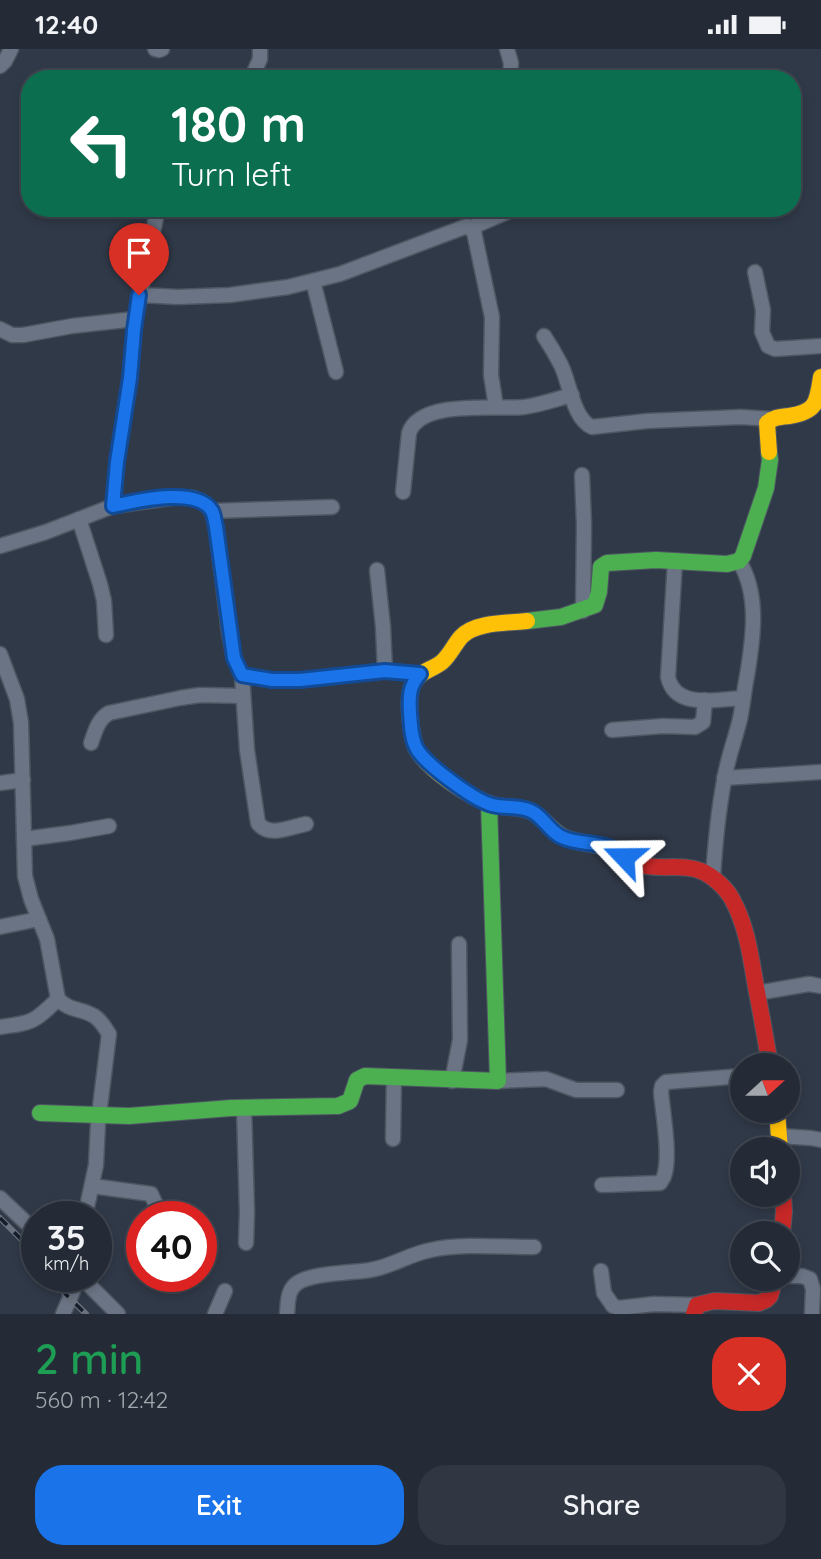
<!DOCTYPE html>
<html lang="en">
<head>
<meta charset="utf-8">
<style>
	:root { --surface:#242b36; --page:#303742; --text:#f1f3f6; --muted:#a3a7ad; --line:#414751; --accent:#1a73e8 }
	body { margin:0; font-family:Quicksand,sans-serif; background:var(--page); color:var(--text); height:100vh; display:flex; flex-direction:column; font-size:26px; white-space:nowrap }
	* { box-sizing:border-box; margin:0 }
	p { font-size:23px; color:var(--muted) }
	.icon { flex:none; width:38px; height:38px; fill:none; stroke:currentColor; stroke-width:2; stroke-linecap:round; stroke-linejoin:round }
	.map { position:relative; height:1265px; overflow:hidden }
	.drawer { display:flex; flex-direction:column; background:var(--surface); flex:1 }
	.drawer>* { flex:none }
	.hud { position:absolute; left:21px; top:21px; width:780px; height:147px; border-radius:28px; box-shadow:0 4px 10px #0003,0 0 0 2px var(--line); background:#0b6e4f; color:#fff; overflow:hidden }
	.needle { width:46px; rotate:69deg }
	.fabs { position:absolute; left:730px; top:1004px; display:grid; gap:14px }
	.fabs a { display:grid; place-items:center; width:70px; height:70px; border-radius:50%; background:var(--surface); box-shadow:0 4px 10px #0003,0 0 0 2px var(--line); font-size:35px }
	.speed { position:absolute; left:21px; top:1152px; display:flex; gap:14px; font-size:35px; font-weight:700; text-align:center }
	.speed>* { display:grid; place-content:center; width:91px; height:91px; border-radius:50%; background:var(--surface); box-shadow:0 4px 10px #0003,0 0 0 2px var(--line); line-height:1 }
	.speed small { font-size:18px; font-weight:400 }
	.speed .limit { border:10px solid #d22; background:#fff; color:#111 }
	.pin { position:absolute; display:grid; place-items:center; width:60px; height:60px; color:#fff; margin:-72px -30px; border-radius:50% 50% 50% 0; rotate:-45deg; box-shadow:0 0 7px #0007 }
	.pin .icon { rotate:45deg }
	.me { position:absolute; width:77px; margin:-38px; rotate:293deg; stroke-linejoin:round; filter:drop-shadow(0 0 5px #0008) }
	.turn { display:flex; align-items:center; gap:24px; height:147px; padding:0 35px; font-size:32px }
	.turn .icon { width:91px; height:91px; stroke-width:2.5 }
	.turn b { display:block; font-size:49px; line-height:60px }
	.round { display:grid; place-items:center; flex:none; width:74px; height:74px; border-radius:28px; background:var(--page) }
	.overview { display:flex; align-items:center; justify-content:space-between; height:119px; padding:0 35px }
	h1 { font-size:42px; font-weight:600; line-height:52px; color:#1e9e55 }
	.cta { display:flex; gap:14px; margin-top:auto; padding:14px 35px }
	.cta a { flex:1; height:80px; border-radius:28px; background:var(--accent); color:#fff; font-size:28px; font-weight:600; line-height:80px; text-align:center }
	.cta a+a { background:var(--page); color:var(--text) }
	.status { display:flex; justify-content:space-between; align-items:center; height:49px; padding:0 35px; background:var(--surface); direction:ltr }
	.status svg { height:19px; fill:currentColor }
	.map>svg:first-child { display:block }
	.lines { fill:none; stroke-linecap:round; stroke-linejoin:round }
	.street-casing { stroke:#4e5662; stroke-width:17 }
	.fast-casing { stroke:#4e5662; stroke-width:18 }
	.slow-casing { stroke:#4e5662; stroke-width:18 }
	.jam-casing { stroke:#4e5662; stroke-width:18 }
	.street { stroke:#6a7484; stroke-width:14 }
	.fast { stroke:#4caf50; stroke-width:16 }
	.slow { stroke:#ffc107; stroke-width:16 }
	.jam { stroke:#c62828; stroke-width:16 }
	.rail-casing { stroke:#6a727f; stroke-width:6 }
	.rail { stroke:#161e2b; stroke-width:3.5; stroke-dasharray:10; stroke-linecap:butt }
	.route-casing { stroke:#114b97; stroke-width:18 }
	.route { stroke:#1a73e8; stroke-width:12 }
</style>
</head>
<body>
<div class="status"><b>12:40</b><svg viewBox="0 0 49 12"><path d="M0 12V9h3v3zM5 12V6h3v6zM10 12V3h3v9zM15 12V0h3v12zM26 1h20v11H26zM47 4h2v5h-2z"/></svg></div>
<div class="map">
<svg width="821" height="1265" viewBox="0 0 821 1265">
	<rect width="100%" height="100%" fill="#303948"/>
	<g class="lines">
		<g class="street-casing">
			<g id="street">
				<path d="M155,0l4,1 3,-1"/>
				<path d="M507,0l4,14 -1,16"/>
				<path d="M0,17l5,-5 6,-12"/>
				<path d="M251,30l9,-20v-10"/>
				<path d="M470,179l46,-20"/>
				<path d="M755,223l8,38 -1,22 6,14 7,3 46,-3"/>
				<path d="M313,232l23,91"/>
				<path d="M140,246l38,2 52,-2 58,-8 52,-13 127,-48 7,6 18,85 -1,58 5,32"/>
				<path d="M0,280l12,6h11l49,-9 63,-7"/>
				<path d="M544,287c6,9 12,19 17,29 9,18 12,54 31,62l55,-6 94,-4 31,2"/>
				<path d="M582,426l2,50 -1,86"/>
				<path d="M403,443l6,-59c11,-34 87,-23 115,-26 16,-2 32,-8 48,-12"/>
				<path d="M113,457l4,-44 13,-84 5,-59 23,-111"/>
				<path d="M212,462l120,-4"/>
				<path d="M79,470l21,65 4,17 2,34"/>
				<path d="M0,497l46,-14 67,-26 64,-9 16,1 11,5 8,8 4,16 13,105 5,26 8,17 30,5h28l85,-9 35,3"/>
				<path d="M675,512l-7,116c7,33 50,22 75,21"/>
				<path d="M377,521l6,57 2,44"/>
				<path d="M0,605l17,45 4,24 4,153 6,23 16,40 11,60c11,12 23,9 36,17 7,4 11,12 15,18l-11,89 -2,42 -11,51"/>
				<path d="M242,626l5,75 11,73c11,15 32,4 48,1"/>
				<path d="M612,681l51,-4 32,1 8,-5 2,-22"/>
				<path d="M91,694c4,-11 7,-24 18,-30l71,-15 20,-3 43,1"/>
				<path d="M724,729l97,-6"/>
				<path d="M0,734l23,-3"/>
				<path d="M24,790l46,-6 39,-7"/>
				<path d="M713,829c2,-33 5,-65 11,-97 3,-21 11,-41 16,-62 3,-14 4,-29 7,-43 6,-37 13,-81 -8,-115"/>
				<path d="M0,878l39,-8"/>
				<path d="M757,944l52,-9 12,2"/>
				<path d="M0,978c33,-4 34,-5 58,-28"/>
				<path d="M452,1032l8,-41 -1,-96"/>
				<path d="M498,1032l48,-2 30,11h41"/>
				<path d="M244,1059l3,104 -1,31"/>
				<path d="M779,1087l32,2 10,2"/>
				<path d="M393,1090l1,-62"/>
				<path d="M602,1136l58,-2c3,-4 4,-5 5,-10 5,-21 -2,-59 -4,-81l1,-6 4,-4 76,-6"/>
				<path d="M92,1137l59,8 10,22"/>
				<path d="M0,1149l37,35"/>
				<path d="M601,1222l3,22 9,13 6,2 35,-4 43,1"/>
				<path d="M80,1227l38,38"/>
				<path d="M788,1227h14l8,3 3,10 -1,25"/>
				<path d="M63,1265l10,-23 4,-15"/>
				<path d="M215,1265l10,-23"/>
				<path d="M287,1265c1,-10 0,-23 9,-30 13,-11 55,-11 74,-14 21,-3 39,-16 61,-20 31,-7 70,-3 103,-3"/>
			</g>
		</g>
		<g class="fast-casing">
			<g id="fast">
				<path d="M527,572l34,-4 34,-12 4,-13 2,-25 6,-4 49,-3 71,4 12,-3 4,-5 23,-68 4,-28 -1,-8"/>
				<path d="M40,1064l89,3 102,-8 107,-2 12,-5 7,-21 8,-4 133,5 -9,-277"/>
			</g>
		</g>
		<g class="slow-casing">
			<g id="slow">
				<path d="M769,403l-2,-29c7,-6 13,-6 22,-7 28,-4 28,-14 32,-39"/>
				<path d="M527,572c-19,2 -53,1 -66,16 -7,8 -11,18 -19,25 -7,6 -17,8 -23,14 -11,9 -10,27 -9,40 1,11 2,22 6,32 11,21 54,50 77,57 12,3 25,1 37,6 15,6 22,23 38,28 17,6 35,4 51,14"/>
				<path d="M777,1062l3,39"/>
			</g>
		</g>
		<g class="jam-casing">
			<g id="jam">
				<path d="M619,804c6,4 12,8 18,11 21,7 44,-1 64,7 12,5 25,17 31,28 15,27 19,59 24,88 5,26 10,53 14,79"/>
				<path d="M782,1185l2,-23 -1,-16"/>
				<path d="M694,1265l3,-9 17,-4 45,2 7,-3 4,-4 5,-17"/>
			</g>
		</g>
		<use href="#street" class="street"/>
		<use href="#fast" class="fast"/>
		<use href="#slow" class="slow"/>
		<use href="#jam" class="jam"/>
		<g class="rail-casing">
			<g id="rail">
				<path d="M0,1169l37,37"/>
				<path d="M47,1227l39,38"/>
			</g>
		</g>
		<use href="#rail" class="rail"/>
	</g>
	<g class="lines">
		<g class="route-casing">
			<path id="route" d="M139,246l-5,35 -4,48 -13,84 -4,44c23,-5 84,-20 99,5 2,4 3,11 4,16l18,131 8,17 30,5h28l85,-9 35,3c-11,11 -11,24 -10,39 1,12 1,26 7,36 9,16 55,49 72,55 14,5 29,1 42,7 13,6 19,22 33,27 14,6 32,4 47,10 4,2 9,6 13,9"/>
		</g>
		<use href="#route" class="route"/>
	</g>
</svg>
<div class="fabs">
<a><svg class="needle" viewBox="-14 -14 28 28"><path d="M0-13l5 13h-10z" fill="#e53935"/><path d="M0 13l5-13h-10z" fill="#a3a7ad"/></svg></a>
<a><svg class="icon" aria-label="sound" viewBox="0 0 24 24"><path d="M4 9h4l5-4v14l-5-4H4zM17 9q2 3 0 6"/></svg></a>
<a><svg class="icon" aria-label="search" viewBox="0 0 24 24"><circle cx="10" cy="10" r="6"/><path d="M15 15l6 6"/></svg></a>
</div>
<div class="speed"><div>35<small>km/h</small></div><div class="limit">40</div></div>
<div class="pin" style="left:139px;top:246px;background:#d93025"><svg class="icon" aria-label="arrive" viewBox="0 0 24 24"><path d="M6 21V4h12l-3 4 3 4H6"/></svg></div>
<svg class="me" style="left:624px;top:808px" viewBox="-20 -20 40 40"><path d="M0-17L14 15 0 8-14 15z" fill="#1a73e8" stroke="#fff" stroke-width="4"/></svg>
<div class="hud">
<div class="turn"><svg class="icon" aria-label="left" viewBox="0 0 24 24"><path d="M17 20v-9H6M10 6l-5 5 5 5"/></svg><div><b>180 m</b>Turn left</div></div>
</div>
</div>
<section class="drawer">
<div class="overview"><div><h1>2 min</h1><p>560 m · 12:42</p></div><a class="round" style="background:#d93025;color:#fff"><svg class="icon" aria-label="close" viewBox="0 0 24 24"><path d="M6 6l12 12M18 6L6 18"/></svg></a></div>
<div class="cta"><a>Exit</a><a>Share</a></div>
</section>
</body>
</html>
